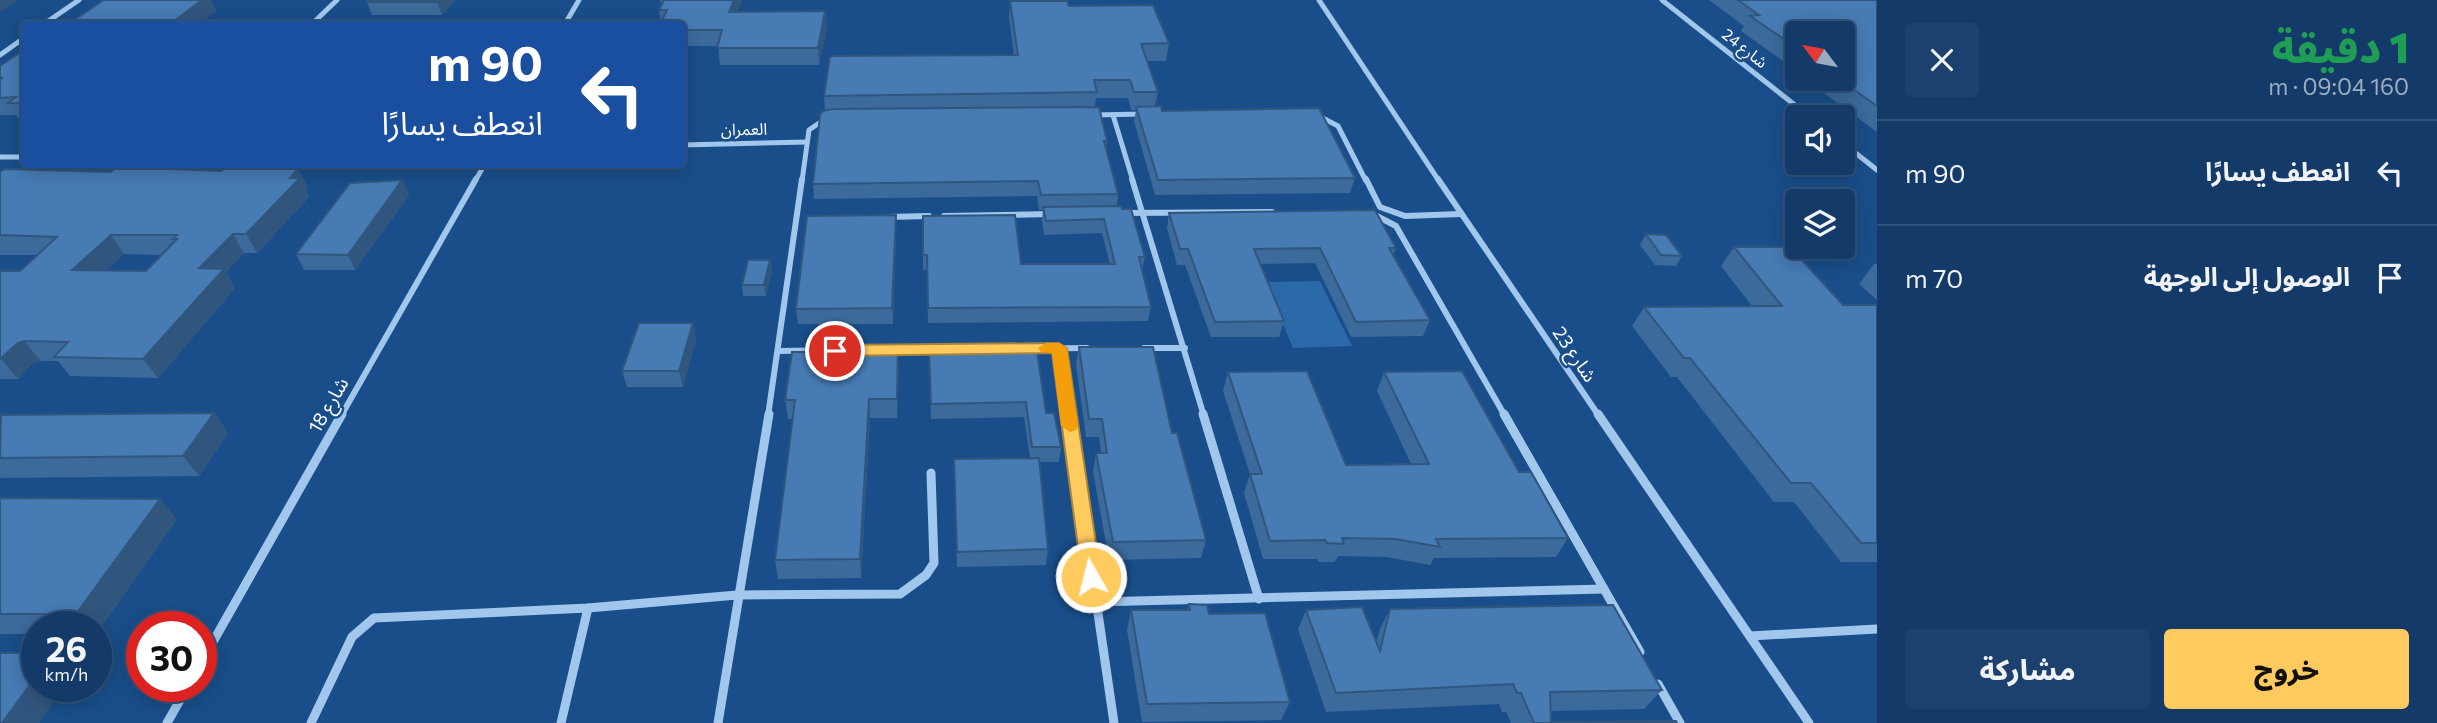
<!DOCTYPE html>
<html lang="ar">
<head>
<meta charset="utf-8">
<style>
	:root { --surface:#133a68; --page:#1c416e; --text:#f1f3f6; --muted:#9dadc0; --line:#32547c; --accent:#ffcb5f }
	body { margin:0; font-family:Commissioner,"Noto Sans Arabic",sans-serif; background:var(--page); color:var(--text); direction:rtl; height:100vh; display:flex; flex-direction:column; font-size:26px; white-space:nowrap }
	* { box-sizing:border-box; margin:0 }
	p { font-size:23px; color:var(--muted) }
	.icon { flex:none; width:38px; height:38px; fill:none; stroke:currentColor; stroke-width:2; stroke-linecap:round; stroke-linejoin:round }
	.map { position:relative; flex:1; overflow:hidden; direction:ltr }
	.details { display:flex; flex-direction:column; background:var(--surface); width:560px }
	.details>* { flex:none }
	.hud { position:absolute; left:21px; top:21px; width:665px; height:147px; border-radius:7px; box-shadow:0 4px 18px #0003,0 0 0 2px var(--line); direction:rtl; background:#1a4fa0; color:#fff; overflow:hidden }
	.needle { width:46px; rotate:302deg }
	.fabs { position:absolute; left:1785px; top:21px; display:grid; gap:14px }
	.fabs a { display:grid; place-items:center; width:70px; height:70px; border-radius:7px; background:var(--surface); box-shadow:0 4px 18px #0003,0 0 0 2px var(--line); font-size:35px }
	.speed { position:absolute; left:21px; top:611px; display:flex; gap:14px; font-size:35px; font-weight:700; text-align:center }
	.speed>* { display:grid; place-content:center; width:91px; height:91px; border-radius:50%; background:var(--surface); box-shadow:0 4px 18px #0003,0 0 0 2px var(--line); line-height:1 }
	.speed small { font-size:18px; font-weight:400 }
	.speed .limit { border:10px solid #d22; background:#fff; color:#111 }
	.pin { position:absolute; display:grid; place-items:center; width:60px; height:60px; color:#fff; margin:-30px; border:4px solid #fff; border-radius:50%; box-shadow:0 2px 7px #0007 }
	.me { position:absolute; width:77px; margin:-38px; rotate:352deg; stroke-linejoin:round; filter:drop-shadow(0 0 5px #0008) }
	.turn { display:flex; align-items:center; gap:24px; height:147px; padding:0 28px; font-size:32px }
	.turn .icon { width:91px; height:91px; stroke-width:2.5 }
	.turn b { display:block; font-size:49px; line-height:60px }
	.round { display:grid; place-items:center; flex:none; width:74px; height:74px; border-radius:7px; background:var(--page) }
	.headline { display:flex; align-items:center; justify-content:space-between; height:119px; padding:0 28px }
	h1 { font-size:42px; font-weight:800; line-height:52px; color:#1e9e55 }
	.button { display:flex; gap:14px; margin-top:auto; padding:14px 28px }
	.button a { flex:1; height:80px; border-radius:7px; background:var(--accent); color:#111; font-size:28px; font-weight:800; line-height:80px; text-align:center }
	.button a+a { background:var(--page); color:var(--text) }
	ul { padding:0; list-style:none }
	li { display:flex; align-items:center; gap:21px; height:105px; padding:0 28px; border-top:2px solid var(--line) }
	li div { flex:1 }
	li b { display:block; font-size:26px }
	li em { font-style:normal }
	main { display:flex; flex:1; min-height:0 }
	.map>svg:first-child { display:block }
	.green { fill:#2c69a8 }
	.lines { fill:none; stroke-linecap:round; stroke-linejoin:round }
	.minor-far2 { stroke:#a2c7ed; stroke-width:5 }
	.minor-far1 { stroke:#a2c7ed; stroke-width:6 }
	.minor { stroke:#a2c7ed; stroke-width:9 }
	.wall { fill:#3c6a9b; fill-rule:evenodd }
	.shaded-wall { fill:#31567e }
	.building { fill:#467bb4; stroke:#31567e; stroke-width:2; fill-rule:evenodd }
	.route { fill:#ffcb5f; stroke:#a6843e; stroke-width:2 }
	.slow { fill:#f59e0b }
	.labels { text-anchor:middle; stroke-width:5; stroke-linejoin:round; paint-order:stroke }
	.far-street-label { font-size:16px; fill:#fff; stroke:#194e8a }
	.street-label { font-size:19px; fill:#fff; stroke:#194e8a }
</style>
</head>
<body>
<main>
<section class="details">
<div class="headline"><div><h1>1 دقيقة</h1><p>160 m · 09:04</p></div><a class="round"><svg class="icon" aria-label="close" viewBox="0 0 24 24"><path d="M6 6l12 12M18 6L6 18"/></svg></a></div>
<ul>
<li><svg class="icon" aria-label="left" viewBox="0 0 24 24"><path d="M17 20v-9H6M10 6l-5 5 5 5"/></svg><div><b>انعطف يسارًا</b></div><em>90 m</em></li>
<li><svg class="icon" aria-label="arrive" viewBox="0 0 24 24"><path d="M6 21V4h12l-3 4 3 4H6"/></svg><div><b>الوصول إلى الوجهة</b></div><em>70 m</em></li>
</ul>
<div class="button"><a>خروج</a><a>مشاركة</a></div>
</section>
<div class="map">
<svg width="1877" height="723" viewBox="0 0 1877 723">
	<rect width="100%" height="100%" fill="#194e8a"/>
	<path class="green" d="M1320,281l32,65 -59,2 -28,-66z"/>
	<g class="lines">
		<g class="minor-far2">
			<path d="M1319,0l120,181"/>
			<path d="M1662,0l148,117"/>
			<path d="M44,24l35,-24"/>
			<path d="M312,24l25,-24"/>
			<path d="M565,24l14,-24"/>
			<path d="M0,55l24,-17"/>
			<path d="M1093,115l51,-1"/>
			<path d="M1113,115l20,66"/>
			<path d="M1317,115l21,11 28,55"/>
			<path d="M1843,143l34,27"/>
			<path d="M682,145l125,-3"/>
			<path d="M0,157h24"/>
			<path d="M475,181l10,-17"/>
			<path d="M802,181l7,-51 16,-11"/>
		</g>
		<g class="minor-far1">
			<path d="M1132,179l72,237"/>
			<path d="M1366,179l14,28 25,9 56,-2"/>
			<path d="M1438,179l161,237"/>
			<path d="M1123,213l149,-1"/>
			<path d="M1371,213l25,13 109,190"/>
			<path d="M944,216l108,-2"/>
			<path d="M888,217l41,-1"/>
			<path d="M1059,348l10,68"/>
			<path d="M1144,348h41"/>
			<path d="M892,350l195,-2"/>
			<path d="M779,351l63,-1"/>
			<path d="M341,416l135,-237"/>
			<path d="M768,416l34,-237"/>
		</g>
		<g class="minor">
			<path d="M1069,414l45,309"/>
			<path d="M1203,414l56,185"/>
			<path d="M1504,414l136,238"/>
			<path d="M1598,414l211,309"/>
			<path d="M1095,602l509,-13"/>
			<path d="M1750,636l127,-7"/>
			<path d="M201,663l141,-249"/>
			<path d="M1658,684l22,39"/>
			<path d="M167,723l21,-37"/>
			<path d="M311,723l41,-86 22,-19 214,-10 149,-13 163,-1 26,-19 8,-12 -3,-90"/>
			<path d="M561,723l27,-115"/>
			<path d="M718,723l51,-309"/>
		</g>
	</g>
	<g class="wall">
		<path d="M369,0h86l-13,15h-70l-5,-13z"/>
		<path d="M660,0h82l-5,12 88,-1 2,16 -8,38h-99l-2,-19h-36v-22l-21,-3 -2,-11 2,-5z"/>
		<path d="M1709,0h168v132l-61,-45 2,-2 -9,-6h34l-46,-46v38l-56,-40 3,-5z"/>
		<path d="M1010,1l59,5 100,37 -3,18h-19l11,31 -3,14 7,5 193,67 -5,15 -195,2 -21,-74 2,-11h-5l-3,-12h-32l-1,9 12,34 -1,9 12,44 -1,12 5,3 23,48 -3,13 9,37 -3,14 -220,2 -1,-53h-4v-54l98,48h89l-8,-31 -58,2 -2,-14 1,-11h-4l-2,-14 -223,3 -1,-15 12,-73 -1,-15 190,-41 -5,-37z"/>
		<path d="M24,50v70h-4l-4,-5h-16v-49z"/>
		<path d="M298,169l10,19 -3,2 4,7 -52,56h-13l-18,19 9,16 -77,90 -88,-2 -12,-15h-17l-7,1 -16,17h-18v-108h20l18,-16h-38v-83l221,-1zM124,254l38,1 -16,16 -40,-1z"/>
		<path d="M402,180l7,15 -54,75h-51l-8,-16z"/>
		<path d="M1169,213l227,35 -3,7 37,65 -7,16 -72,1 -36,-74 -54,1 23,57 -5,16h-68l-26,-72h-8l-10,-37z"/>
		<path d="M896,231l-3,93h-95l-2,-15z"/>
		<path d="M1646,234l36,22 -6,10 -21,-1 -15,-20z"/>
		<path d="M1734,247l109,58h34v257h-36l-47,-60h-20l-97,-125h-6l-39,-51 12,-19 108,-1 -31,-40z"/>
		<path d="M770,260l2,11 -6,25h-23l-1,-11z"/>
		<path d="M1874,264h3v36l-18,-16z"/>
		<path d="M696,339l-13,48h-56l-5,-16z"/>
		<path d="M1079,347l93,86 34,107 -5,18 -92,2 -16,-89 3,-18h5l-2,-16h-13l-10,-72z"/>
		<path d="M835,352l64,14 -2,52h-27l-9,160 -83,1 -3,-19 18,-141h-5l-3,-19z"/>
		<path d="M929,352l117,61 15,34 -2,15h-20l9,87 -2,16 -89,2 -3,-108 76,-1 -6,-41 -93,2z"/>
		<path d="M1228,372l118,93 65,-1 -34,-73 7,-19 135,100 49,66 -12,19 -122,1 -4,7 -43,-8 -49,-1 -3,6h-16l-2,-3h-54l-19,-66 6,-19 -27,-83z"/>
		<path d="M214,413l14,20 -29,43 -199,2v-62z"/>
		<path d="M0,498l177,21 -81,115v-8h-59v8h-37z"/>
		<path d="M1189,604l20,10 81,88 -9,18 -139,2 -15,-92 4,-20h57z"/>
		<path d="M1390,609l272,81 -18,19 -93,2v11l126,1h-166l-5,-11h-4l-3,-8 -173,8 -28,-83 8,-19 70,32 4,-13z"/>
	</g>
	<g class="shaded-wall">
		<path d="M0,0h17v1l-17,11z"/>
		<path d="M187,0h24l6,11 -18,13h-29z"/>
		<path d="M439,0h16l-13,15 -5,-13z"/>
		<path d="M734,0h8l-10,28 -3,-16z"/>
		<path d="M825,11l2,16 -8,38 -1,-17z"/>
		<path d="M298,169l10,19 -3,2 4,7 -52,56 -11,-19 44,-56z"/>
		<path d="M402,180l7,15 -54,75 -7,-15z"/>
		<path d="M896,215v16l-3,93 -1,-16z"/>
		<path d="M233,234l11,19 -18,19 9,16 -77,90 -15,-19 56,-91z"/>
		<path d="M111,235l13,19 -38,35 -14,-19z"/>
		<path d="M770,260l2,11 -6,25 -2,-11z"/>
		<path d="M693,323l3,16 -13,48 -4,-16z"/>
		<path d="M24,341l17,20 -7,1 -16,17 -17,-20 17,-16z"/>
		<path d="M898,347l1,19 -2,52v-19z"/>
		<path d="M869,399l1,19 -9,160 -1,-19z"/>
		<path d="M214,413l14,20 -29,43 -16,-20z"/>
		<path d="M160,499l17,20 -81,115v-8h-8l-12,-12z"/>
		<path d="M37,675v11h28l-26,37h-37z"/>
	</g>
	<g class="building">
		<path d="M104,0h98l-32,24h-102z"/>
		<path d="M369,0h70l-2,2h-70z"/>
		<path d="M664,0h70l-5,12 96,-1 -7,37h-101l5,-18h-40v-6h-22l7,-14h-8z"/>
		<path d="M1738,0h139v106l-38,-27h4v-46h-46v15l-47,-32 9,-1z"/>
		<path d="M1010,1h57l2,5 84,-1 16,38 -28,1 17,48h-24l-4,-12h-36l3,12 -273,4 6,-40 188,-1z"/>
		<path d="M24,50v53h-16l8,-6 -16,1v-18l2,-2h-2v-12z"/>
		<path d="M1161,106l1,5 157,-3 36,70 -197,2 -22,-73z"/>
		<path d="M1099,107l8,34h-3l14,53 -77,1 -3,-14 -225,3 7,-69 3,-4 10,-2z"/>
		<path d="M116,167l105,4 5,-4 72,2 -8,9h10l-54,56h-13l-34,34 25,1 -81,90 -89,-2 14,-15 -44,-1 -6,2 -18,16v-88h20l37,-34 -57,-2v-63l5,-3 106,3zM111,235h66l-4,4h4l-31,32 -74,-1z"/>
		<path d="M402,180l-54,75 -52,-1 54,-71z"/>
		<path d="M1121,206l1,3h9l14,48h-6l12,50 -223,1 -1,-53h-4v-39l92,-1 6,49h94l-11,-45 -58,2 -3,-14z"/>
		<path d="M1375,210l21,38h-7l41,72 -74,2 -36,-74 -66,1 30,72 -69,1 -27,-73h-8l-11,-36z"/>
		<path d="M896,215l-4,93 -96,1 11,-93z"/>
		<path d="M1646,234l20,1 16,21 -21,-1z"/>
		<path d="M1734,247h56l53,58h34v238h-16l-50,-60h-20l-101,-125h-6l-40,-51 138,-1z"/>
		<path d="M748,260h22l-6,25h-22z"/>
		<path d="M639,323h54l-14,48h-57z"/>
		<path d="M898,347l-1,52h-28l-9,160 -85,1 20,-160h-10l7,-48h43v-4z"/>
		<path d="M1079,347h74l19,86h5l29,107 -93,2 -17,-89h11l-5,-34h-13z"/>
		<path d="M1037,351l9,62h8l7,34h-29l-6,-45 -95,2 -2,-52z"/>
		<path d="M1307,371l39,94 83,-1 -45,-92 78,-1 57,101h12l37,66 -132,1 4,8 -44,-8 -54,-1 2,6 -17,-1 -2,-3 -55,1 -20,-67h12l-34,-102z"/>
		<path d="M214,413l-31,43 -183,2 1,-43z"/>
		<path d="M1039,458l9,91 -91,3 -3,-93z"/>
		<path d="M0,498l160,1 -84,115h-76z"/>
		<path d="M1189,604l18,1 2,9 56,-1 25,89 -143,2 -16,-94h59z"/>
		<path d="M1613,605l49,85 -112,2 1,30 125,-1 1,2h-143l-13,-30h-4l-4,-9 -177,9 -30,-83 56,-3 18,44 10,-42z"/>
		<path d="M0,653h37v22l-35,48h-2z"/>
	</g>
	<path class="route" d="M1059,343l8,5 34,229 -3,6 -7,2 -7,-2 -2,-6 -30,-224 -217,3 -8,-5 8,-6z"/>
	<path class="slow" d="M1046,343h13l8,5 11,78 -2,4 -6,2 -9,-6 -9,-73 -11,-1 -3,-4z"/>
	<g class="labels">
		<g class="far-street-label">
			<text transform="translate(1745 48) rotate(38)" y="6">شارع 24</text>
			<text transform="translate(744 129) rotate(-1)" y="6">العمران</text>
		</g>
		<g class="street-label">
			<text transform="translate(1575 354) rotate(56)" y="7">شارع 23</text>
			<text transform="translate(328 405) rotate(-60)" y="7">شارع 18</text>
		</g>
	</g>
</svg>
<div class="fabs">
<a><svg class="needle" viewBox="-14 -14 28 28"><path d="M0-13l5 13h-10z" fill="#e53935"/><path d="M0 13l5-13h-10z" fill="#9dadc0"/></svg></a>
<a><svg class="icon" aria-label="sound" viewBox="0 0 24 24"><path d="M4 9h4l5-4v14l-5-4H4zM17 9q2 3 0 6"/></svg></a>
<a><svg class="icon" aria-label="layers" viewBox="0 0 24 24"><path d="M12 4l9 5-9 5-9-5zM3 14l9 5 9-5"/></svg></a>
</div>
<div class="speed"><div>26<small>km/h</small></div><div class="limit">30</div></div>
<div class="pin" style="left:835px;top:351px;background:#d93025"><svg class="icon" aria-label="arrive" viewBox="0 0 24 24"><path d="M6 21V4h12l-3 4 3 4H6"/></svg></div>
<svg class="me" style="left:1091px;top:577px" viewBox="-20 -20 40 40"><circle r="17" fill="#ffcb5f" stroke="#fff" stroke-width="3"/><path d="M0-11L8 9 0 5-8 9z" fill="#fff"/></svg>
<div class="hud">
<div class="turn"><svg class="icon" aria-label="left" viewBox="0 0 24 24"><path d="M17 20v-9H6M10 6l-5 5 5 5"/></svg><div><b>90 m</b>انعطف يسارًا</div></div>
</div>
</div>
</main>
</body>
</html>
